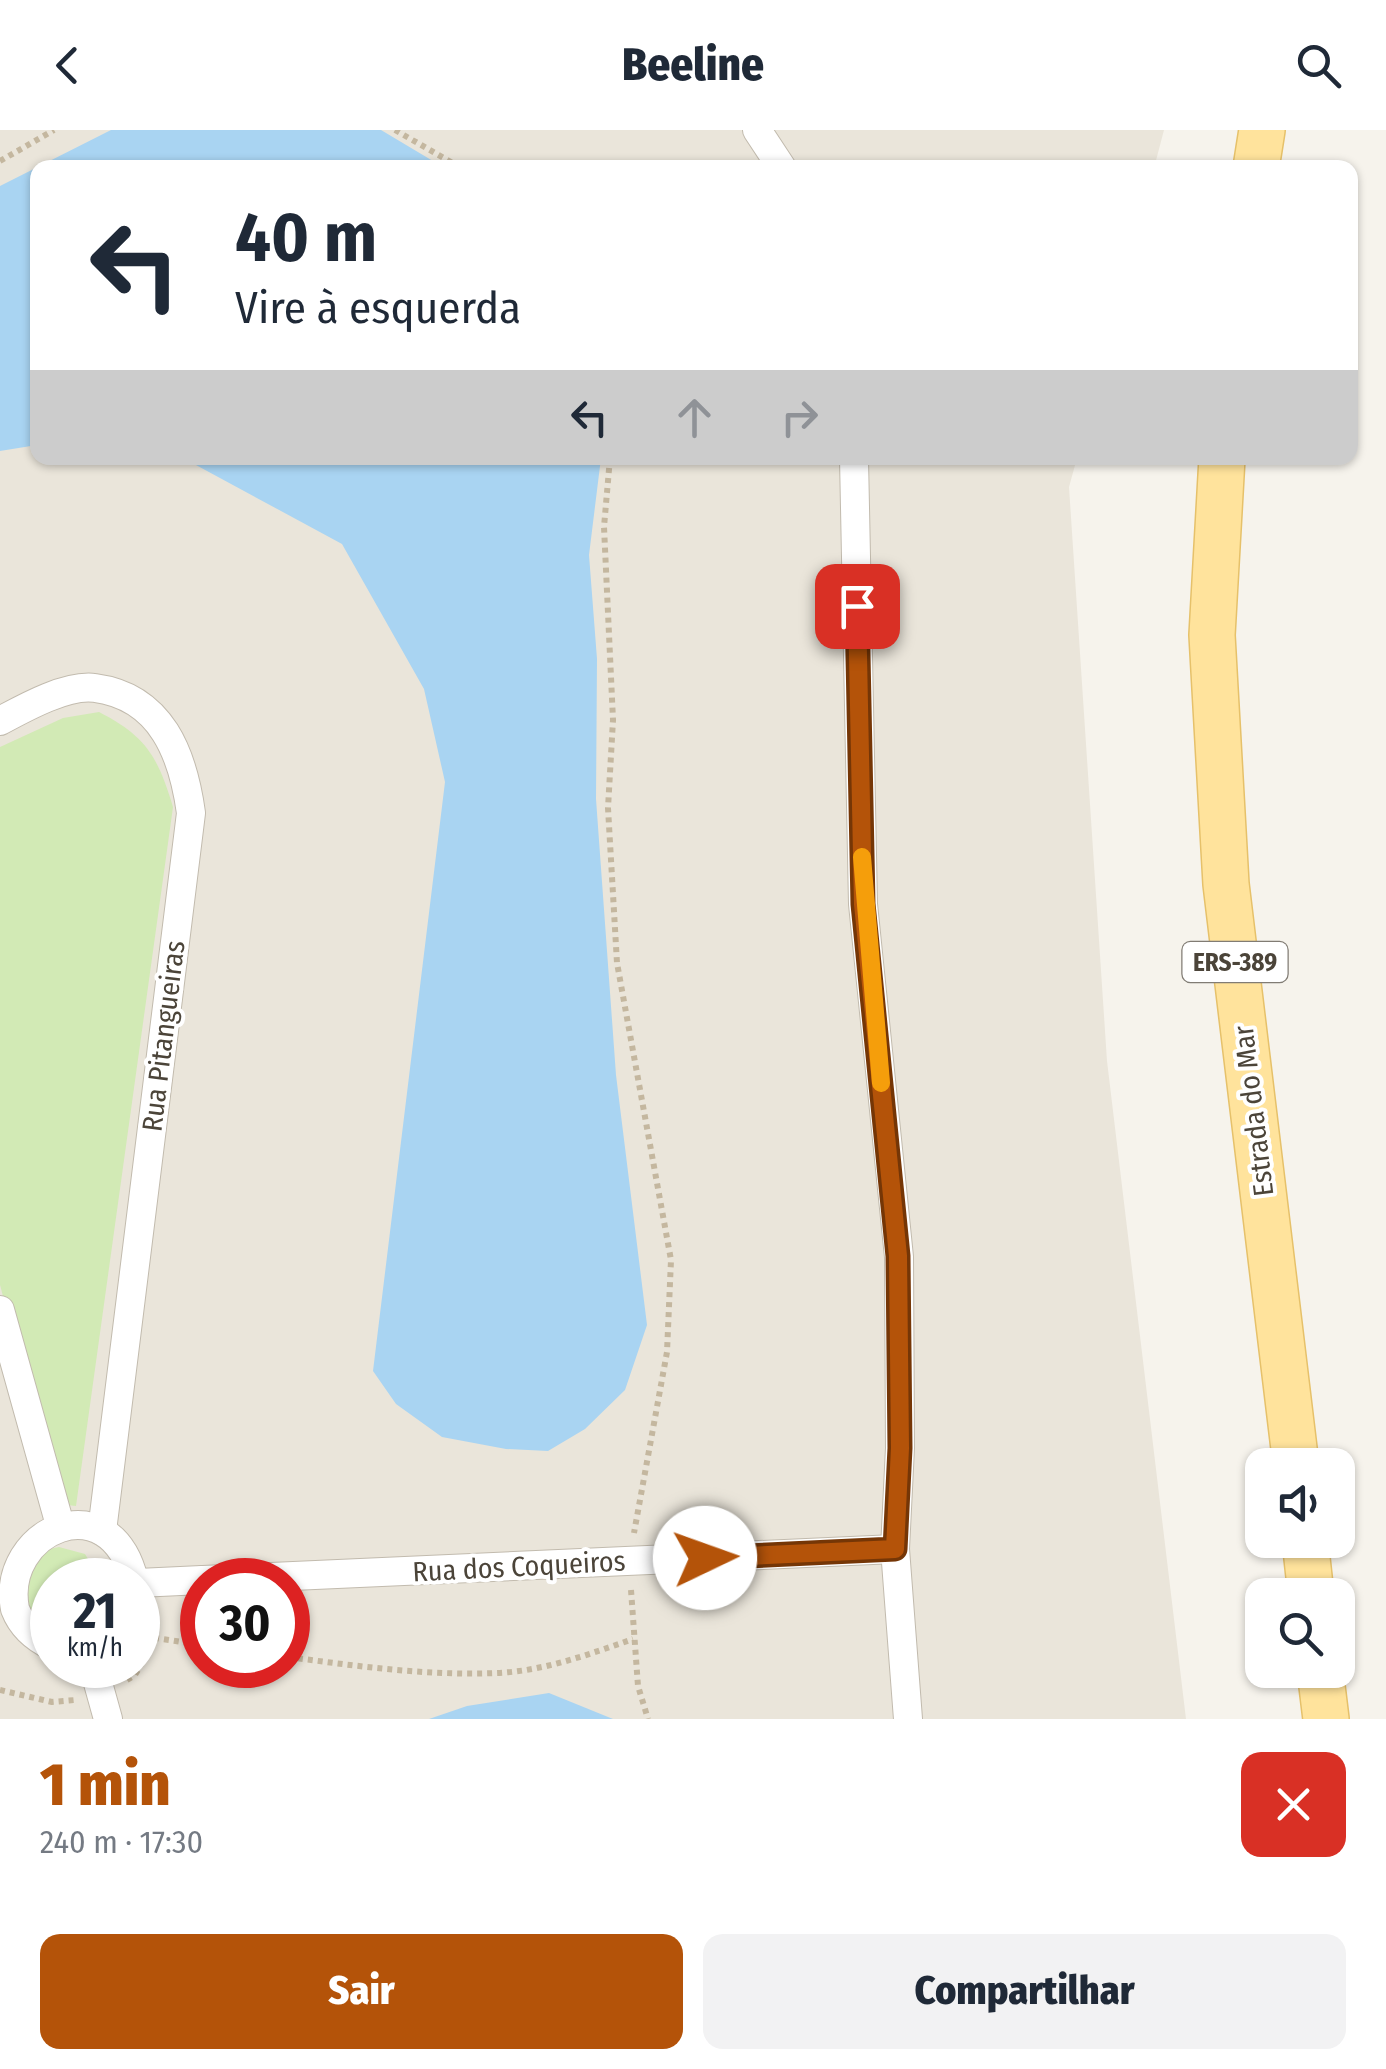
<!DOCTYPE html>
<html lang="pt">
<head>
<meta charset="utf-8">
<style>
	:root { --surface:#fff; --page:#f2f2f3; --text:#1f2937; --muted:#747a83; --accent:#b45309 }
	body { margin:0; font-family:"Fira Sans Condensed",sans-serif; background:var(--page); color:var(--text); height:100vh; display:flex; flex-direction:column; font-size:38px; white-space:nowrap }
	* { box-sizing:border-box; margin:0 }
	p { font-size:32px; color:var(--muted) }
	.icon { flex:none; width:55px; height:55px; fill:none; stroke:currentColor; stroke-width:2; stroke-linecap:round; stroke-linejoin:round }
	.map { position:relative; height:1589px; overflow:hidden }
	.panel { display:flex; flex-direction:column; background:var(--surface); flex:1 }
	.panel>* { flex:none }
	.hud { position:absolute; left:30px; top:30px; width:1328px; height:305px; border-radius:20px; box-shadow:0 2px 8px #0004; background:#fff; color:var(--text); overflow:hidden }
	.controls { position:absolute; left:1245px; top:1318px; display:grid; gap:20px }
	.controls a { display:grid; place-items:center; width:110px; height:110px; border-radius:20px; background:var(--surface); box-shadow:0 2px 8px #0004; font-size:50px }
	.speed { position:absolute; left:30px; top:1428px; display:flex; gap:20px; font-size:50px; font-weight:700; text-align:center }
	.speed>* { display:grid; place-content:center; width:130px; height:130px; border-radius:50%; background:var(--surface); box-shadow:0 2px 8px #0004; line-height:1 }
	.speed small { font-size:25px; font-weight:400 }
	.speed .limit { border:15px solid #d22; background:#fff; color:#111 }
	.pin { position:absolute; display:grid; place-items:center; width:85px; height:85px; color:#fff; margin:-42px; border-radius:20px; box-shadow:0 5px 15px #0006 }
	.me { position:absolute; width:110px; margin:-55px; rotate:87deg; stroke-linejoin:round; filter:drop-shadow(0 0 8px #0008) }
	.turn { display:flex; align-items:center; gap:35px; height:210px; padding:0 40px; font-size:45px }
	.turn .icon { width:130px; height:130px; stroke-width:2.5 }
	.turn b { display:block; font-size:70px; line-height:85px }
	.lanes { display:flex; align-items:center; height:95px; padding:0 40px; background:#0003; justify-content:center; gap:50px; direction:ltr }
	.lanes .off { opacity:.35 }
	.round { display:grid; place-items:center; flex:none; width:105px; height:105px; border-radius:20px; background:var(--page) }
	.summary { display:flex; align-items:center; justify-content:space-between; height:170px; padding:0 40px }
	h1 { font-size:60px; font-weight:800; line-height:75px; color:var(--accent) }
	.button { display:flex; gap:20px; margin-top:auto; padding:20px 40px }
	.button a { flex:1; height:115px; border-radius:20px; background:var(--accent); color:#fff; font-size:40px; font-weight:800; line-height:115px; text-align:center }
	.button a+a { background:var(--page); color:var(--text) }
	header { display:flex; justify-content:space-between; align-items:center; height:130px; padding:0 40px; background:var(--surface); font-size:45px; font-weight:800 }
	.map>svg:first-child { display:block }
	.residential { fill:#eae5da; fill-rule:evenodd }
	.green { fill:#d2eab5 }
	.water { fill:#a9d4f2 }
	.lines { fill:none; stroke-linecap:round; stroke-linejoin:round }
	.minor-casing { stroke:#c2bbae; stroke-width:30 }
	.primary-casing { stroke:#e6c16a; stroke-width:48 }
	.path { stroke:#c4b79f; stroke-width:6; stroke-dasharray:5 5; stroke-linecap:butt }
	.minor { stroke:#fff; stroke-width:28 }
	.primary { stroke:#ffe39c; stroke-width:45 }
	.route-casing { stroke:#753606; stroke-width:25 }
	.route { stroke:#b45309; stroke-width:18 }
	.slow { stroke:#f59e0b; stroke-width:18 }
	.labels { text-anchor:middle; stroke-width:8; stroke-linejoin:round; paint-order:stroke }
	.shield { fill:#fff; stroke:#817c74; stroke-width:2.5 }
	.shield-label { font-size:25px; font-weight:bold; fill:#4b4439 }
	.street-label { font-size:28px; fill:#4b4439; stroke:#fff }
</style>
</head>
<body>
<header><svg class="icon" aria-label="back" viewBox="0 0 24 24"><path d="M15 5l-7 7 7 7"/></svg>Beeline<svg class="icon" aria-label="search" viewBox="0 0 24 24"><circle cx="10" cy="10" r="6"/><path d="M15 15l6 6"/></svg></header>
<div class="map">
<svg width="1386" height="1589" viewBox="0 0 1386 1589">
	<rect width="100%" height="100%" fill="#f6f3ec"/>
	<path class="residential" d="M0,0h1164l-10,38h-1116v290h1039l-8,29 38,574 79,658h-1186zM52,1450h86v85h-86zM202,1450h86v85h-86z"/>
	<g class="green">
		<path d="M99,582c47,24 59,45 74,95l-97,699 -17,-2 -59,-219v-538l63,-29z"/>
		<path d="M59,1417l26,7 16,26h-49v48l-21,-12 -10,-37 24,-29z"/>
	</g>
	<g class="water">
		<path d="M111,0h270l62,37 -405,1 -1,277 -37,6v-265z"/>
		<path d="M183,328h418l-12,97 8,104 -1,140 20,276 31,250 -22,65 -40,39 -37,22 -42,-2 -64,-12 -46,-33 -23,-33 72,-589 -21,-93 -82,-145z"/>
		<path d="M549,1563l64,26h-184l38,-13z"/>
	</g>
	<g class="lines">
		<g class="minor-casing">
			<g id="minor">
				<path d="M757,0l25,38"/>
				<path d="M854,328l9,446 36,353 1,191 -5,101 13,170"/>
				<path d="M0,591c24,-13 67,-37 95,-33 67,9 88,67 96,125l-89,718"/>
				<path d="M0,1180l60,215"/>
				<path d="M203,1450l692,-31"/>
				<path d="M138,1453l64,-3"/>
				<path d="M52,1516c-17,-8 -30,-19 -37,-37 -15,-79 95,-127 119,-29"/>
				<path d="M93,1535l15,54"/>
			</g>
		</g>
		<g class="primary-casing">
			<g id="primary">
				<path d="M1256,38l6,-38"/>
				<path d="M1222,328l-10,177 14,249 70,581"/>
				<path d="M1305,1410l6,55"/>
				<path d="M1320,1540l6,49"/>
			</g>
		</g>
		<g class="path">
			<path d="M395,0l66,38"/>
			<path d="M0,31l54,-31"/>
			<path d="M610,328l-6,69 9,193 -5,88 9,155 54,297 -4,92 -33,181"/>
			<path d="M631,1460l7,96 10,33"/>
			<path d="M288,1527c69,9 139,19 209,16 47,-2 93,-19 136,-34"/>
			<path d="M127,1550l8,-5 21,-37 46,7"/>
			<path d="M0,1560l52,12 23,-2"/>
		</g>
		<use href="#minor" class="minor"/>
		<use href="#primary" class="primary"/>
	</g>
	<g class="lines">
		<g class="route-casing">
			<path id="route" d="M705,1428l190,-9 5,-101 -2,-192 -35,-352 -6,-298"/>
		</g>
		<use href="#route" class="route"/>
		<path class="slow" d="M862,727l19,226"/>
	</g>
	<g class="labels">
		<rect class="shield" x="1182.5" y="812" width="105" height="40" rx="8"/>
		<g class="shield-label">
			<text x="1235" y="841">ERS-389</text>
		</g>
		<g class="street-label">
			<text transform="translate(163 906) rotate(-83)" y="10">Rua Pitangueiras</text>
			<text transform="translate(1253 981) rotate(-97)" y="10">Estrada do Mar</text>
			<text transform="translate(519 1436) rotate(-3)" y="10">Rua dos Coqueiros</text>
		</g>
	</g>
</svg>
<div class="controls">
<a><svg class="icon" aria-label="sound" viewBox="0 0 24 24"><path d="M4 9h4l5-4v14l-5-4H4zM17 9q2 3 0 6"/></svg></a>
<a><svg class="icon" aria-label="search" viewBox="0 0 24 24"><circle cx="10" cy="10" r="6"/><path d="M15 15l6 6"/></svg></a>
</div>
<div class="speed"><div>21<small>km/h</small></div><div class="limit">30</div></div>
<div class="pin" style="left:857px;top:476px;background:#d93025"><svg class="icon" aria-label="arrive" viewBox="0 0 24 24"><path d="M6 21V4h12l-3 4 3 4H6"/></svg></div>
<svg class="me" style="left:705px;top:1428px" viewBox="-20 -20 40 40"><circle r="19" fill="#fff"/><path d="M0-13L10 11 0 6-10 11z" fill="#b45309"/></svg>
<div class="hud">
<div class="turn"><svg class="icon" aria-label="left" viewBox="0 0 24 24"><path d="M17 20v-9H6M10 6l-5 5 5 5"/></svg><div><b>40 m</b>Vire à esquerda</div></div>
<div class="lanes"><svg class="icon" aria-label="left" viewBox="0 0 24 24"><path d="M17 20v-9H6M10 6l-5 5 5 5"/></svg><svg class="icon off" aria-label="ahead" viewBox="0 0 24 24"><path d="M12 20V5M6 11l6-6 6 6"/></svg><svg class="icon off" aria-label="right" viewBox="0 0 24 24"><path d="M7 20v-9h11M14 6l5 5-5 5"/></svg></div>
</div>
</div>
<section class="panel">
<div class="summary"><div><h1>1 min</h1><p>240 m · 17:30</p></div><a class="round" style="background:#d93025;color:#fff"><svg class="icon" aria-label="close" viewBox="0 0 24 24"><path d="M6 6l12 12M18 6L6 18"/></svg></a></div>
<div class="button"><a>Sair</a><a>Compartilhar</a></div>
</section>
</body>
</html>
